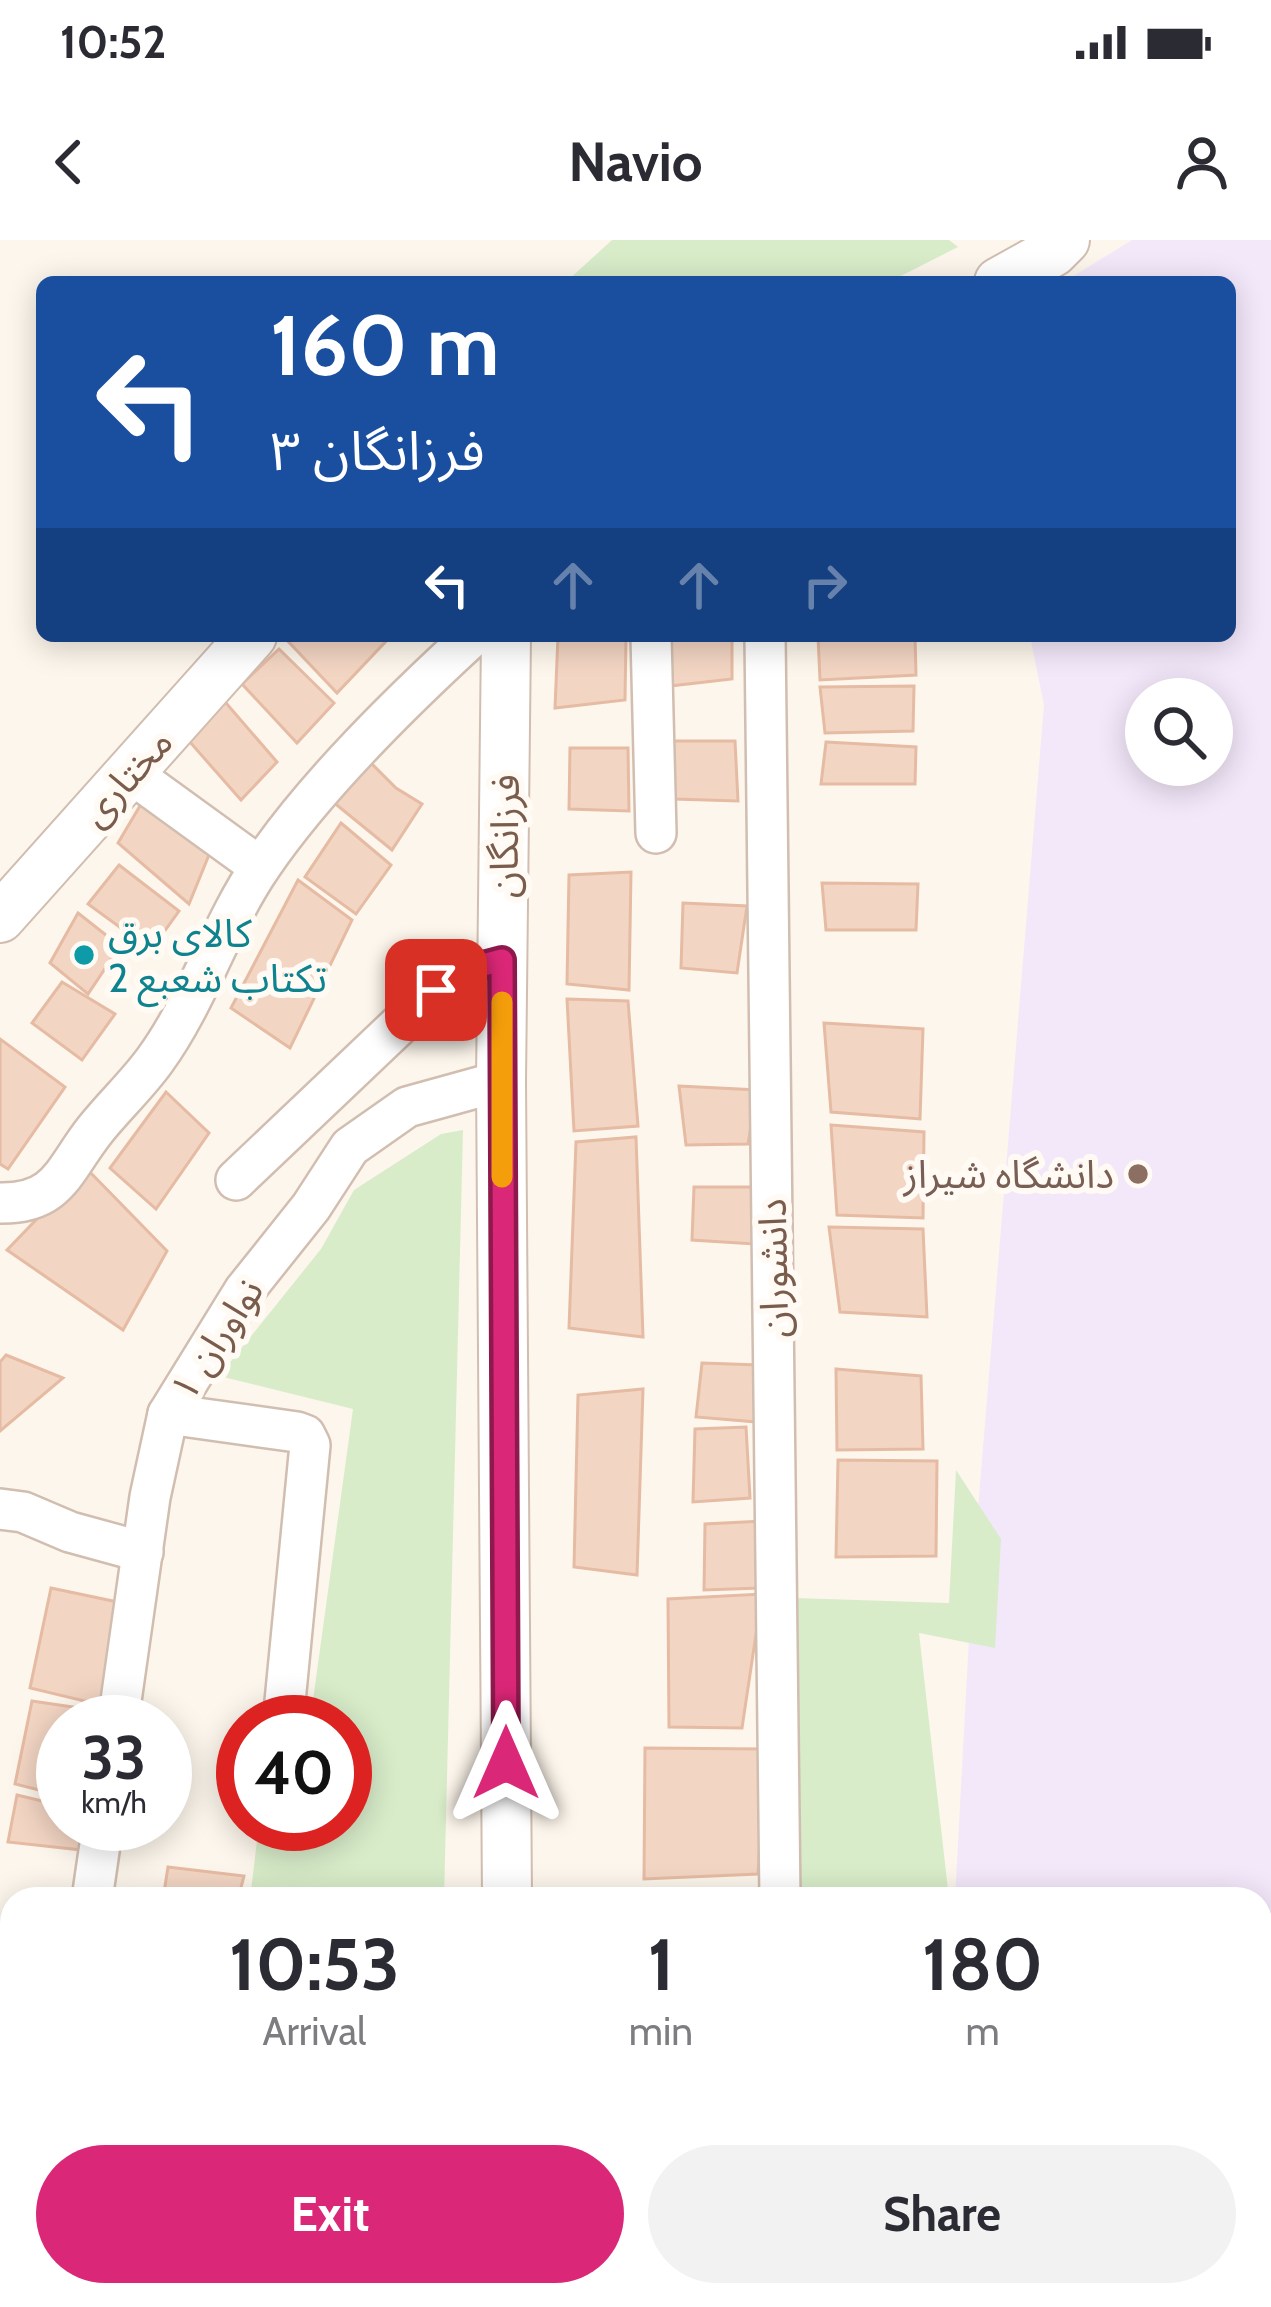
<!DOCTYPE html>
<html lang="en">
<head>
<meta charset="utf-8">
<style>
	:root { --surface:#fff; --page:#f2f2f3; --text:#2b2b33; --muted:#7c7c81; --accent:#db2777 }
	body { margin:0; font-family:Cabin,"Noto Sans Arabic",sans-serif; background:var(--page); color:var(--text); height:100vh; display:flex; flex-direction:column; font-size:45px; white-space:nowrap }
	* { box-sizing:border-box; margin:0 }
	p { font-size:39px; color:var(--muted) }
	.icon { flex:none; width:66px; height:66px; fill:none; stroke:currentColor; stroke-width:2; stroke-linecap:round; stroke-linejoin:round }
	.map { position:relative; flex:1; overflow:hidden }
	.details { position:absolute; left:0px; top:1647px; width:1272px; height:420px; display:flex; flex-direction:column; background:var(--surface); border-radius:36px 36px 0 0; box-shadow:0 6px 30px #0003 }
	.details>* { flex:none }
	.hud { position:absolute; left:36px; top:36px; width:1200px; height:366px; border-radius:18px; box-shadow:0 6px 30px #0003; background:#1a4fa0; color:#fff; overflow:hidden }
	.tools { position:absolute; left:1125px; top:438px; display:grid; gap:24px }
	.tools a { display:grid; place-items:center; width:108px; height:108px; border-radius:50%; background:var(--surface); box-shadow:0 6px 30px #0003; font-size:60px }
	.speed { position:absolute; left:36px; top:1455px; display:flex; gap:24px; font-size:60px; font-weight:700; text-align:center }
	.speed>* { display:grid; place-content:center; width:156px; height:156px; border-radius:50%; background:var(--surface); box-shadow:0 6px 30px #0003; line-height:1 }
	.speed small { font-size:30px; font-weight:400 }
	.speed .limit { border:18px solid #d22; background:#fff; color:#111 }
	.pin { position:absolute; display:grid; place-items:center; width:102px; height:102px; color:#fff; margin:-51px; border-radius:24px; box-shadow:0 6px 18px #0006 }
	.me { position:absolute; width:132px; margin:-66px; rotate:0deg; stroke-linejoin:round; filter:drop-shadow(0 0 9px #0008) }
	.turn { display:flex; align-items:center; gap:42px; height:252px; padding:0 36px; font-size:54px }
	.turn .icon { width:156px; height:156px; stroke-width:2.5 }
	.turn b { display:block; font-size:84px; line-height:102px }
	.lanes { display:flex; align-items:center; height:114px; padding:0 36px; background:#0003; justify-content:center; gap:60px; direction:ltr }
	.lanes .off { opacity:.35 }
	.eta { display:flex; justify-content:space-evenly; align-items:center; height:204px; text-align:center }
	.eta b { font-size:72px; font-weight:800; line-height:84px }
	.button { display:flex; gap:24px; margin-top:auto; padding:24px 36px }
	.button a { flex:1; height:138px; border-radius:72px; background:var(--accent); color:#fff; font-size:48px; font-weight:800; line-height:138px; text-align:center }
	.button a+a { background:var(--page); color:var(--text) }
	.status { display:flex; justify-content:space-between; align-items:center; height:84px; padding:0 60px; background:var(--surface); direction:ltr }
	.status svg { height:33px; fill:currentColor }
	header { display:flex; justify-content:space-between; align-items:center; height:156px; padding:0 36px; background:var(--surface); font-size:54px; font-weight:800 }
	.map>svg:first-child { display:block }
	.education { fill:#f3e8fa; fill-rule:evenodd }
	.green { fill:#d8ecc9 }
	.building { fill:#f3d5c3; stroke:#e6bba3; stroke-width:3 }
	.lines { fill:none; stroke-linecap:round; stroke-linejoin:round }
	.minor-casing { stroke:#d1beb0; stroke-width:44 }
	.tertiary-casing { stroke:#d1beb0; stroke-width:52 }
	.minor { stroke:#fff; stroke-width:39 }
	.tertiary { stroke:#fff; stroke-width:48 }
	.route-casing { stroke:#8e194d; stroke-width:30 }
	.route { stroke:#db2777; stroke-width:21 }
	.slow { stroke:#f59e0b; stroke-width:21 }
	.culture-dot { fill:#0f9aa8; stroke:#fffaf3; stroke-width:4.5 }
	.education-dot { fill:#8d6e63; stroke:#fffaf3; stroke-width:4.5 }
	.labels { text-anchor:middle; stroke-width:12; stroke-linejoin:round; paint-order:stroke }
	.street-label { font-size:39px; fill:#7a5c4d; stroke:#fffaf3 }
	.culture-label { font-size:39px; fill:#0d838f; stroke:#fffaf3; text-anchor:start }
	.education-label { font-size:39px; fill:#785e54; stroke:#fffaf3; text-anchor:end }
</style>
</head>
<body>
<div class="status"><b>10:52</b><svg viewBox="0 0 49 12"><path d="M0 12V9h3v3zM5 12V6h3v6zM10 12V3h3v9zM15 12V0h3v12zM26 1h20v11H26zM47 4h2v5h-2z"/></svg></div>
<header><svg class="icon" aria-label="back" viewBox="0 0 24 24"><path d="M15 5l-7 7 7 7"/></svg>Navio<svg class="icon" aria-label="person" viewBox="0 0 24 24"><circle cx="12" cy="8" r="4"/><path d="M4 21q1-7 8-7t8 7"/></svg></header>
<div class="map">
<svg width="1271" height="2067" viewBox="0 0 1271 2067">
	<rect width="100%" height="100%" fill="#fdf6ec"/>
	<path class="education" d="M1132,0h139v2067h-308l-2,-12h299v-396h-305l17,-317 72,-877 -14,-69h200v-354h-166zM1146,459h66v66h-66z"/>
	<g class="green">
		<path d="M612,0h337l9,7 -69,35h-323z"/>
		<path d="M463,890l-19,769h-194l9,-75h86v-102h-35l43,-313 -134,-33 102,-127 33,-59 87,-56z"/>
		<path d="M956,1230l45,69 -6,109 -76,-15 30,266h-150l-4,-301 154,5z"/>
		<path d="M201,2055h124l-27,12h-99z"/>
		<path d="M804,2055h172l-3,12h-169z"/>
	</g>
	<g class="building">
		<path d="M283,396h108l-54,57z"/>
		<path d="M558,396h68l-1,64 -70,8z"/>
		<path d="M664,396h68v43l-62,7z"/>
		<path d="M818,396h97l1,39 -96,5z"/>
		<path d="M279,409l55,54 -37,40 -55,-59z"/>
		<path d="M914,446l-1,45 -88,2 -5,-46z"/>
		<path d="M220,456l57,66 -36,38 -52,-59z"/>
		<path d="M670,501h65l3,60 -64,-2z"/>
		<path d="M826,502l90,5 -1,37h-94z"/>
		<path d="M570,508h58l1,63 -60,-2z"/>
		<path d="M363,515l33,33 26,16 -30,46 -65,-53z"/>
		<path d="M147,554l64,56 -22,54 -71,-61z"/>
		<path d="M341,583l50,42 -35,49 -51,-37z"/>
		<path d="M119,625l60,46 -28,39 -63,-46z"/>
		<path d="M631,632l-2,118 -62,-6 2,-109z"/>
		<path d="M298,640l54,40 -62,128 -59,-40z"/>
		<path d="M822,643l96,1 -2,46h-90z"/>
		<path d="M683,663l64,3 -10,67 -56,-5z"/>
		<path d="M78,673l42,33 -32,48 -38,-31z"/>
		<path d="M62,742l53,32 -33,46 -50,-37z"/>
		<path d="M567,759l61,2 10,125 -64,5z"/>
		<path d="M824,783l99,6 -3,90 -89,-7z"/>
		<path d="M0,799l65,48 -57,82 -8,-5z"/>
		<path d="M679,846l78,4 -9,54 -62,1z"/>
		<path d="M166,852l43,41 -53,76 -46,-41z"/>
		<path d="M831,885l93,7 -1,86 -86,-3z"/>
		<path d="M636,897l7,200 -74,-9 7,-186z"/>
		<path d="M86,928l81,83 -44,79 -116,-80z"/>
		<path d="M694,947h63l-3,57 -62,-4z"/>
		<path d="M829,987l94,2 4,88 -87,-5z"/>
		<path d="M6,1115l57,23 -63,53v-69z"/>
		<path d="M702,1123l56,2 -1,57 -61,-5z"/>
		<path d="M836,1129l85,7 2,73 -86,1z"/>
		<path d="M643,1149l-6,186 -63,-8 4,-172z"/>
		<path d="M746,1187l4,71 -57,4 2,-73z"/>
		<path d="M838,1220l99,1 -1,95 -100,1z"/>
		<path d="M766,1281l-6,67 -56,2 1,-66z"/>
		<path d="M51,1348l76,16 -22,102 -75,-18z"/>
		<path d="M762,1354l-20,134 -73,-1 -1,-128z"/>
		<path d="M32,1461l68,10 -1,11h-36v74l-48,-12z"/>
		<path d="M645,1508l120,1 -7,125 -114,5z"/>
		<path d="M17,1555l46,11v18h24l-5,26 -74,-8z"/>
		<path d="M168,1627l76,9 -6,23h-75z"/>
		<path d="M98,2055h82l-2,12h-80z"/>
		<path d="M696,2055h70v12h-71z"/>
	</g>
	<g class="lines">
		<g class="minor-casing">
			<g id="minor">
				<path d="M651,396l5,197"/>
				<path d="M765,396l15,1263"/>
				<path d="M129,532l131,95"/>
				<path d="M236,940l200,-190 32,-21 34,-9"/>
				<path d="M0,963c59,1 64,-34 95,-73 19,-24 42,-45 60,-70 43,-59 65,-134 106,-194 55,-81 140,-164 212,-230"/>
				<path d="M168,1174l129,18 8,3 5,10 -27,277"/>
				<path d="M0,1269l23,3 47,20 73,20"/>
				<path d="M118,1482l32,-225 18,-83 76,-123 67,-84 39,-60 57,-40 94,-26"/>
				<path d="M92,1659l11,-75"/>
				<path d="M0,1863l12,3"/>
				<path d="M0,1975l12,2"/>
				<path d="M785,2055v12"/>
				<path d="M30,2067l2,-12"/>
				<path d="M389,2067l13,-12"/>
			</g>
		</g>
		<g class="tertiary-casing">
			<g id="tertiary">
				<path d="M999,42l54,-30 12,-12"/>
				<path d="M506,396l-5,445 6,818"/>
				<path d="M0,678l252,-282"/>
				<path d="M503,2067v-12"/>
			</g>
		</g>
		<use href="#minor" class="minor"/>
		<use href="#tertiary" class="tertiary"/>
	</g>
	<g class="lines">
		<g class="route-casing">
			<path id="route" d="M436,750l32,-21 34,-9 4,803"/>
		</g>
		<use href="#route" class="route"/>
		<path class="slow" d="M502,937v-175"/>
	</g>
	<circle class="culture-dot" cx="84" cy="715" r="12"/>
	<circle class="education-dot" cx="1138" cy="934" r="12"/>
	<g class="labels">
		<g class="street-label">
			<text transform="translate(126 537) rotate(-48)" y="14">مختاری</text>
			<text transform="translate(504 596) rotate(-89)" y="14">فرزانگان</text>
			<text transform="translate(773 1028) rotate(-91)" y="14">دانشوران</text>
			<text transform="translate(216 1099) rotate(-57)" y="14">نواوران ۱</text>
		</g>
		<g class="culture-label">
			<text x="108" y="707">کالای برق<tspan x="108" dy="45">تکتاب شعبع 2</tspan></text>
		</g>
		<g class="education-label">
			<text x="1114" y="948">دانشگاه شیراز</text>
		</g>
	</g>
</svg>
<div class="tools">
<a><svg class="icon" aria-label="search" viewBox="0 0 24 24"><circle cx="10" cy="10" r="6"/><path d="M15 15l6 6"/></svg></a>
</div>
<div class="speed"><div>33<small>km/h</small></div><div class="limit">40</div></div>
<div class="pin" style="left:436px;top:750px;background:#d93025"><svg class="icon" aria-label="arrive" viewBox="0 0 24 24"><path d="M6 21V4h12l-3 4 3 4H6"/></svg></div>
<svg class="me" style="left:506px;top:1523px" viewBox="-20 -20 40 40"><path d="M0-17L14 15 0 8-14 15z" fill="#db2777" stroke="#fff" stroke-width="4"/></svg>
<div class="hud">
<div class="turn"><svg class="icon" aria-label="left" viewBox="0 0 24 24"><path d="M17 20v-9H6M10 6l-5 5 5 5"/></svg><div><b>160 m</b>فرزانگان ۳</div></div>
<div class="lanes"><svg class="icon" aria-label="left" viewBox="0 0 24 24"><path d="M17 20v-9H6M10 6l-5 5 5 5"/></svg><svg class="icon off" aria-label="ahead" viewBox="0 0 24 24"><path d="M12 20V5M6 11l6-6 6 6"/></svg><svg class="icon off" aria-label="ahead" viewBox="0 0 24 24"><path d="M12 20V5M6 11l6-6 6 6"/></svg><svg class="icon off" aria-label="right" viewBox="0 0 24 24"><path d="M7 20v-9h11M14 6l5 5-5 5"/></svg></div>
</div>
<section class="details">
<div class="eta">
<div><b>10:53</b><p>Arrival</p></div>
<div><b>1</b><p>min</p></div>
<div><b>180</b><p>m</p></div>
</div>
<div class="button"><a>Exit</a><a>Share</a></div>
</section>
</div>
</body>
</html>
